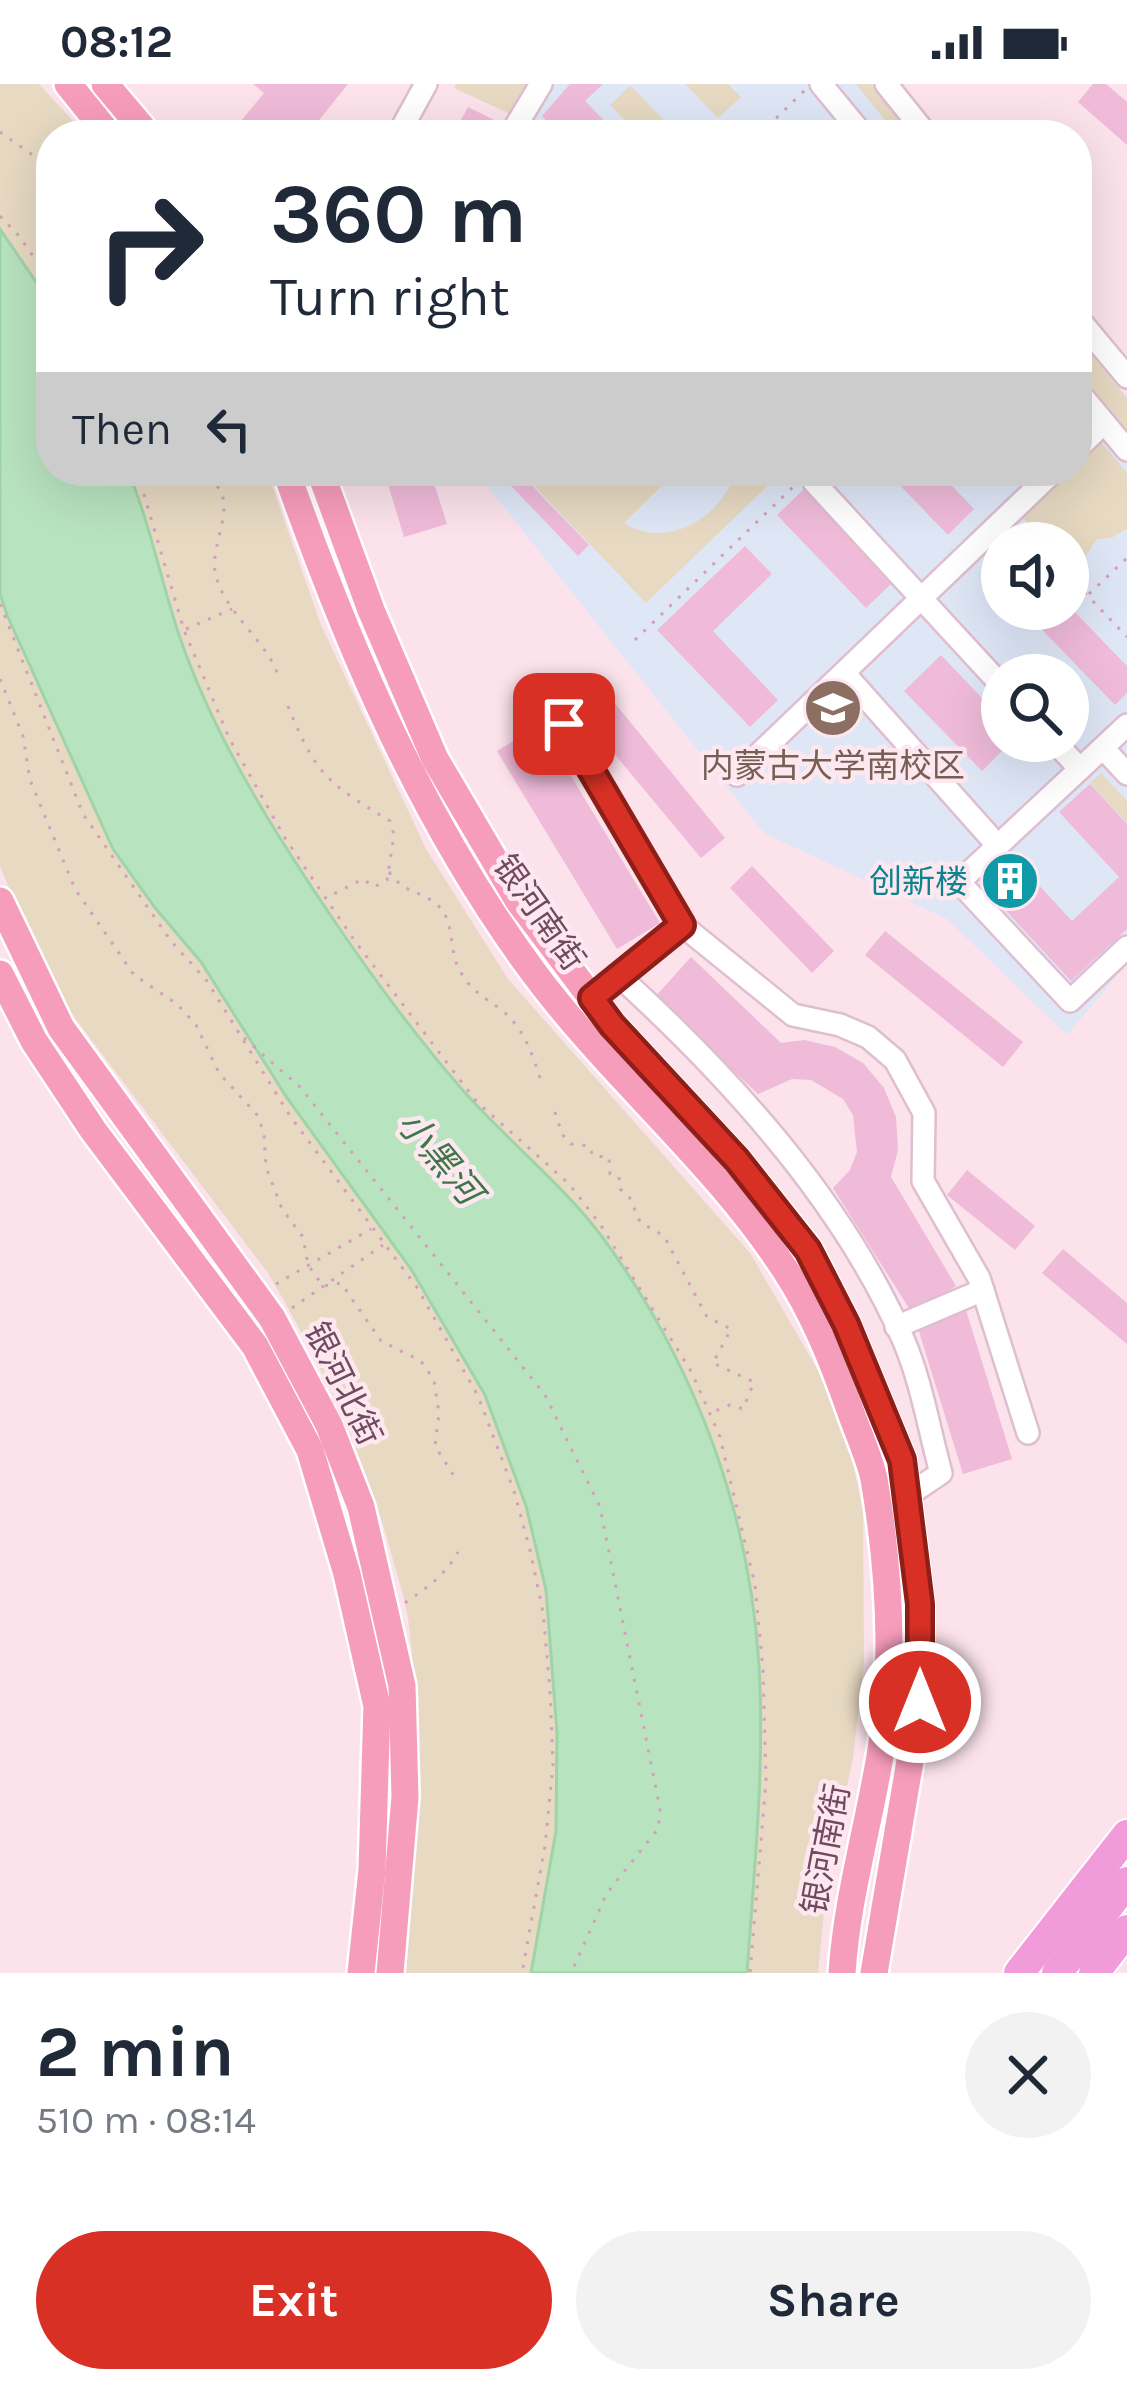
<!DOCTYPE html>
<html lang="en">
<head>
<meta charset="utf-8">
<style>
	:root { --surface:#fff; --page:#f2f2f3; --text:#1f2937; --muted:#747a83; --accent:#d93025 }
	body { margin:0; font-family:Karla,"Noto Sans SC",sans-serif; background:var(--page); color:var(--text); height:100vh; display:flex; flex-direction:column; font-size:45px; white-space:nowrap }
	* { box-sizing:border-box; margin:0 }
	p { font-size:39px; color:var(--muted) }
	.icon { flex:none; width:66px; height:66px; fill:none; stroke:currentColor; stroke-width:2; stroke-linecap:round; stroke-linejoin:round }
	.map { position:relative; height:1889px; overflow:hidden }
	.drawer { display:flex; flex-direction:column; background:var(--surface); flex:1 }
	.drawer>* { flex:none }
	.guide { position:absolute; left:36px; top:36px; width:1056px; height:366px; border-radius:48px; box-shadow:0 12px 48px #0002; background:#fff; color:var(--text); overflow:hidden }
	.buttons { position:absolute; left:981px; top:438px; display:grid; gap:24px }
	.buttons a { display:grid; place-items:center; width:108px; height:108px; border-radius:50%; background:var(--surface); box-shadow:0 12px 48px #0002; font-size:60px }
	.pin { position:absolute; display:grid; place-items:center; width:102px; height:102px; color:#fff; margin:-51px; border-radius:24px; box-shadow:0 6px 18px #0006 }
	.me { position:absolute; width:132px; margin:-66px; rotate:0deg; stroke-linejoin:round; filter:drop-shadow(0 0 9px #0008) }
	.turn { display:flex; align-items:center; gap:42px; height:252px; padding:0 36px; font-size:54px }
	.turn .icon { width:156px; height:156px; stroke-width:2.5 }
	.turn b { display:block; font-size:84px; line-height:102px }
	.then { display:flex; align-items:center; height:114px; padding:0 36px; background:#0003; gap:24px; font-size:45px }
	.round { display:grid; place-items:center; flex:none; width:126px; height:126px; border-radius:63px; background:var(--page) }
	.head { display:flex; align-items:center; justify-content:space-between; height:204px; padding:0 36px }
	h1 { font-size:72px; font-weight:700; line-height:90px }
	.button { display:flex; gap:24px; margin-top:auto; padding:24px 36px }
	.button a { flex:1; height:138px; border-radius:72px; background:var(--accent); color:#fff; font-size:48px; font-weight:700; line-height:138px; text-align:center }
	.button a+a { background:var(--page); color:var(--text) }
	.status { display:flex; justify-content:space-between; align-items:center; height:84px; padding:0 60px; background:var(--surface); direction:ltr }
	.status svg { height:33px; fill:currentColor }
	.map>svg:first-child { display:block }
	.education { fill:#dfe7f7; fill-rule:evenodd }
	.green { fill:#e7d9c2 }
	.water { fill:#b8e3bf; stroke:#9fd4a8; stroke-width:3 }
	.building { fill:#efbbd9 }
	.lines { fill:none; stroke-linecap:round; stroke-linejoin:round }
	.minor-casing { stroke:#debecf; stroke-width:26 }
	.major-casing { stroke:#fff; stroke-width:32 }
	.highway-casing { stroke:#fff; stroke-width:34 }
	.path { stroke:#d39fbe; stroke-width:3; stroke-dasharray:3 9; stroke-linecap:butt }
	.minor { stroke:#fff; stroke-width:21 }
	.major { stroke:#f79dbc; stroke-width:27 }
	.highway { stroke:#f29bda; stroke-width:30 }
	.route-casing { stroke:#8d1f18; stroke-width:30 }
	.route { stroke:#d93025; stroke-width:21 }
	.labels { text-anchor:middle; stroke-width:9; stroke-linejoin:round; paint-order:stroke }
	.education-label { font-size:33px; fill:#785e54; stroke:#fee8f0 }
	.culture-label { font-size:33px; fill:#0d838f; stroke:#fee8f0; text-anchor:end }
	.street-label { font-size:33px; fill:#714a62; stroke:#fee8f0 }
	.water-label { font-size:36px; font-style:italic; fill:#3f7649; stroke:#fee8f0 }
</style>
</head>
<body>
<div class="status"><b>08:12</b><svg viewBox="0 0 49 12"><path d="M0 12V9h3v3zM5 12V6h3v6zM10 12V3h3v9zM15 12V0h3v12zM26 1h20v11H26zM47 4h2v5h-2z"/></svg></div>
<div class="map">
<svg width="1127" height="1889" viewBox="0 0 1127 1889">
	<rect width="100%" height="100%" fill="#fbe2eb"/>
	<g class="education">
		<path d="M456,0h415l42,51h-418l13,-22 -54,-25z"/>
		<path d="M1077,253l50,61v566l-60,71 -120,-116 -183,-86 -289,-362h602zM1002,459h66v66h-66zM1002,591h66v66h-66z"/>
	</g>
	<g class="green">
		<path d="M0,0h39l47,51h-35v336h216l54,154 105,224 82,130 242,274 70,121 33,90 10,47 1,151 -11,96 -26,123 -9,92h-412c8,-119 18,-237 2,-355 -3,-21 -11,-42 -16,-62 -27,-101 -71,-193 -124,-283l-197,-260 -40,-72 -31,-75z"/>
		<path d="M456,0h79l-20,32 -61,-28z"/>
		<path d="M685,0h43l13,13 -23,21z"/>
		<path d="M856,0h15l42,51h-16z"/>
		<path d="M630,2h1l47,49h-39l-29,-30z"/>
		<path d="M1077,253l50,61v35l-50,-59z"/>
		<path d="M1100,357l27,32v56l-16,9 -14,1 -15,23 3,8 -5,7 -12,-15v-19h-21l-3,-10h-7l-14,-15c9,-19 30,-26 42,-45l12,-2v-7z"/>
		<path d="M520,387h157l-53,52c44,28 99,-7 112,-52h47l-137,132z"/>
		<path d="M1101,689l26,28v22l-37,-40z"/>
	</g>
	<path class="water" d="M0,145l51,75v167h77c22,53 33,110 51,164 30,88 79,171 130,248 46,70 96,141 151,204 44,51 103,97 143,151 91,125 147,273 156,428 6,102 -5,205 -12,307h-216l25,-142 1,-98 -11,-143 -20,-84 -41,-111 -74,-126 -124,-171 -86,-136 -45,-53 -43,-60 -106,-234 -7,-21z"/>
	<g class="building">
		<path d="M253,0h95l-41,51h-63l-9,-7 29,-35z"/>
		<path d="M570,0h33l-18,17 33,34h-57l-19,-19z"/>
		<path d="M1093,0h13l21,18v43l-49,-43z"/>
		<path d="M468,23l34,17 -7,11h-42z"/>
		<path d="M384,387h46l17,53 -43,13z"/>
		<path d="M497,387h21l71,74 -11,11z"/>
		<path d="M886,387h52l36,38 -26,26z"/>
		<path d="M989,387h28l-15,14z"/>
		<path d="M805,404l89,93 -28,27 -89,-93z"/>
		<path d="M745,462l27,28 -59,57 65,69 -28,27 -93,-97z"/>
		<path d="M1002,464v41l-20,-21z"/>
		<path d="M1068,521l59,61v27l-12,12 -93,-96h46z"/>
		<path d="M941,571l61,64v22h10l-30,30 -78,-80z"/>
		<path d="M613,617l112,137 -24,20 -113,-136z"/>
		<path d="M540,641l120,198 -43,26 -120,-198z"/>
		<path d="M1090,700l37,40v105l-56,52 -89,-96 30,-29 60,65 47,-44 -60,-65z"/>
		<path d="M752,782l82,85 -22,22 -82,-85z"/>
		<path d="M885,847l138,111 -20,25 -138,-112z"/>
		<path d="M691,873l90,86 23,-3 31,7 28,16 21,25 12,29 2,33 -7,27 65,109 -44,27 -79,-125 17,-18 7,-18 -4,-37 -10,-16 -32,-19 -19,-1 -34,15 -103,-97z"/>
		<path d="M967,1086l68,56 -20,24 -68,-55z"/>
		<path d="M1063,1165l64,54v41l-85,-71z"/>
		<path d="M966,1226l46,149 -49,15 -46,-149z"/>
	</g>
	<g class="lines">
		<g class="minor-casing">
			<g id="minor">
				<path d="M821,0l42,51"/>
				<path d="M886,0l41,51"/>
				<path d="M398,51l28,-51"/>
				<path d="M520,51l-6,-6 27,-45"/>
				<path d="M1077,233l50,60"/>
				<path d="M1077,306l50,60"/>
				<path d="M1077,365l27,-26"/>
				<path d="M812,387l2,11 188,204"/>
				<path d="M844,589l154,173"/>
				<path d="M564,641l118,200"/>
				<path d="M1127,641l-168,157 111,119 57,-54"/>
				<path d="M1054,657l26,28"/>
				<path d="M1103,664l24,26"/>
				<path d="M737,691l317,-304"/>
				<path d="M619,892l63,-51 111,90 47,10 28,12 27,23 29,53 -1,68 56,97 49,155"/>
				<path d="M592,914l27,-22c111,101 223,224 284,363 18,41 26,90 38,134l-34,23"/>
				<path d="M896,1243l87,-37"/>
			</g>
		</g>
		<g class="major-casing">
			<g id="major">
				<path d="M68,0l41,51"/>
				<path d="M105,0l43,51"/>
				<path d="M286,387c62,176 136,351 248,502 78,105 181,188 252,298 28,43 47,91 64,139 8,23 19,46 24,69 15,88 21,183 7,271 -12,75 -34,147 -39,223"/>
				<path d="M320,387l51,139 64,149 83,141 94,125 125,135 71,89 38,75 56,136 18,144v98l-46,271"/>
				<path d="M0,817l61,127 211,290 57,107 32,82 41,179 3,111 -15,176"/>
				<path d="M0,890l34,67 59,89 162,216 55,104 37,124 30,132 -5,164 -11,103"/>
			</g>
		</g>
		<g class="highway-casing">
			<g id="highway">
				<path d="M1019,1889l108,-138"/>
				<path d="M1057,1889l70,-91"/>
				<path d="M1094,1889l33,-43"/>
			</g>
		</g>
		<g class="path">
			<path d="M0,48l37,26"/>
			<path d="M759,51l46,-45"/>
			<path d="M0,132l19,20 32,46"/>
			<path d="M137,387l47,159 45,108 56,100 69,102 122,161 93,83 31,40 92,149 28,64 35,148 8,85 3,111 -16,192"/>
			<path d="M200,387l3,7c42,14 7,62 12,93 7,41 52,68 64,107"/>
			<path d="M1023,443l15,16"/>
			<path d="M1068,491l59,62"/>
			<path d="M1089,510l38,-36"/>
			<path d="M0,520l83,210 88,127 36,40 83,135 128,173 60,107 36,95 16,59 13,62 7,78 3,75 -8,81 -23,127"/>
			<path d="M186,545l46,-20"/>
			<path d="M635,556l160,-155"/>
			<path d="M0,595l23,57 7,44 45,109 59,86 43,29 19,21 23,48 39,43 6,18 2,33 16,42 21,28 5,28 15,21 18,-3 40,58 40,20 13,19 5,33 -4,33 19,30"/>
			<path d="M288,622c28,69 39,77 102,115l4,14 -7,45 -13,7 -11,-8 -37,19"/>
			<path d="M389,788c16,22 28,17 46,31 22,17 12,46 25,68 11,20 23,25 40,38 23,16 33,47 41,72"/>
			<path d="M244,954l56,49 245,308 55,112 60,302 -2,20 -51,64 -36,80"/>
			<path d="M555,1028l7,22 9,10 18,2 4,10 16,1 1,17 9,3 1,12 9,7 11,26 24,14 43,81 24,12 -18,34 41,19 -11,27 -13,-4 -20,8"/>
			<path d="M276,1200l95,-55"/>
			<path d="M292,1224l91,-63"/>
			<path d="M405,1519c22,-16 39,-26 53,-51"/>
		</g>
		<use href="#minor" class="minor"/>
		<use href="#major" class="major"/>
		<use href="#highway" class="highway"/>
	</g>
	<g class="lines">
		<g class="route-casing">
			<path id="route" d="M564,640l118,201 -90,73 20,27 125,135 71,90 38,74 56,136 18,144v98"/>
		</g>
		<use href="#route" class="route"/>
	</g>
	<defs>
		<g id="university-disc" transform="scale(3)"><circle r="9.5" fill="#8d6e63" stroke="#fee8f0"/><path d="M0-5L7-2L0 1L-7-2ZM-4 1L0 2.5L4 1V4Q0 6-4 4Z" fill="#fff"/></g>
		<g id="building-disc" transform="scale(3)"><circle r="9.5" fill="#0f9aa8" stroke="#fee8f0"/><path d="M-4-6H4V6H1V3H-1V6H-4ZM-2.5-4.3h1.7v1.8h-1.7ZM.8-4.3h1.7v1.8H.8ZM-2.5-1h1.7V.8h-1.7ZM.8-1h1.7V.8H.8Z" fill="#fff"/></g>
	</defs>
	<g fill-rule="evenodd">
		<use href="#university-disc" x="833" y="624"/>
		<use href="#building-disc" x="1010" y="797"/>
	</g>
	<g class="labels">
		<g class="education-label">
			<text x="833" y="693">内蒙古大学南校区</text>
		</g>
		<g class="culture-label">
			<text x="968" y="809">创新楼</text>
		</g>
		<g class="street-label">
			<text transform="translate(540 828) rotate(55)" y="12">银河南街</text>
			<text transform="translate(344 1299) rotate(64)" y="12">银河北街</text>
			<text transform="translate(825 1765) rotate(-79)" y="12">银河南街</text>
		</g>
		<g class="water-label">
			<text transform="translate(440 1073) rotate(50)" y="13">小黑河</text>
		</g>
	</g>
</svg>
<div class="buttons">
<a><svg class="icon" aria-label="sound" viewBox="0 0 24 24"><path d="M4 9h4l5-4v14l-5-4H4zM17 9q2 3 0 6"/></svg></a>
<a><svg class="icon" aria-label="search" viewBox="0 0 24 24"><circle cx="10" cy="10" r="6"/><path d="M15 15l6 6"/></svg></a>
</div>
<div class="pin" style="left:564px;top:640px;background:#d93025"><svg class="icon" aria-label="arrive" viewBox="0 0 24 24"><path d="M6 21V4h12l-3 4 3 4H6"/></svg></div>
<svg class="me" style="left:920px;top:1618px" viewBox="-20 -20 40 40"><circle r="17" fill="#d93025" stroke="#fff" stroke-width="3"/><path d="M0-11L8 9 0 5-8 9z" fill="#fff"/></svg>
<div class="guide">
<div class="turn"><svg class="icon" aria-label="right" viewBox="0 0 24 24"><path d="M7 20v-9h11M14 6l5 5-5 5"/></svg><div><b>360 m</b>Turn right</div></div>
<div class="then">Then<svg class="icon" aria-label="left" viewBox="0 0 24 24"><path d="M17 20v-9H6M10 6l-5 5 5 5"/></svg></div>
</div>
</div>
<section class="drawer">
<div class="head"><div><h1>2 min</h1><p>510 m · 08:14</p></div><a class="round"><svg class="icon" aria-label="close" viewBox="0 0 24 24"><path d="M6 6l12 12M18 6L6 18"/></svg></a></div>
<div class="button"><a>Exit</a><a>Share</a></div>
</section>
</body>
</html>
